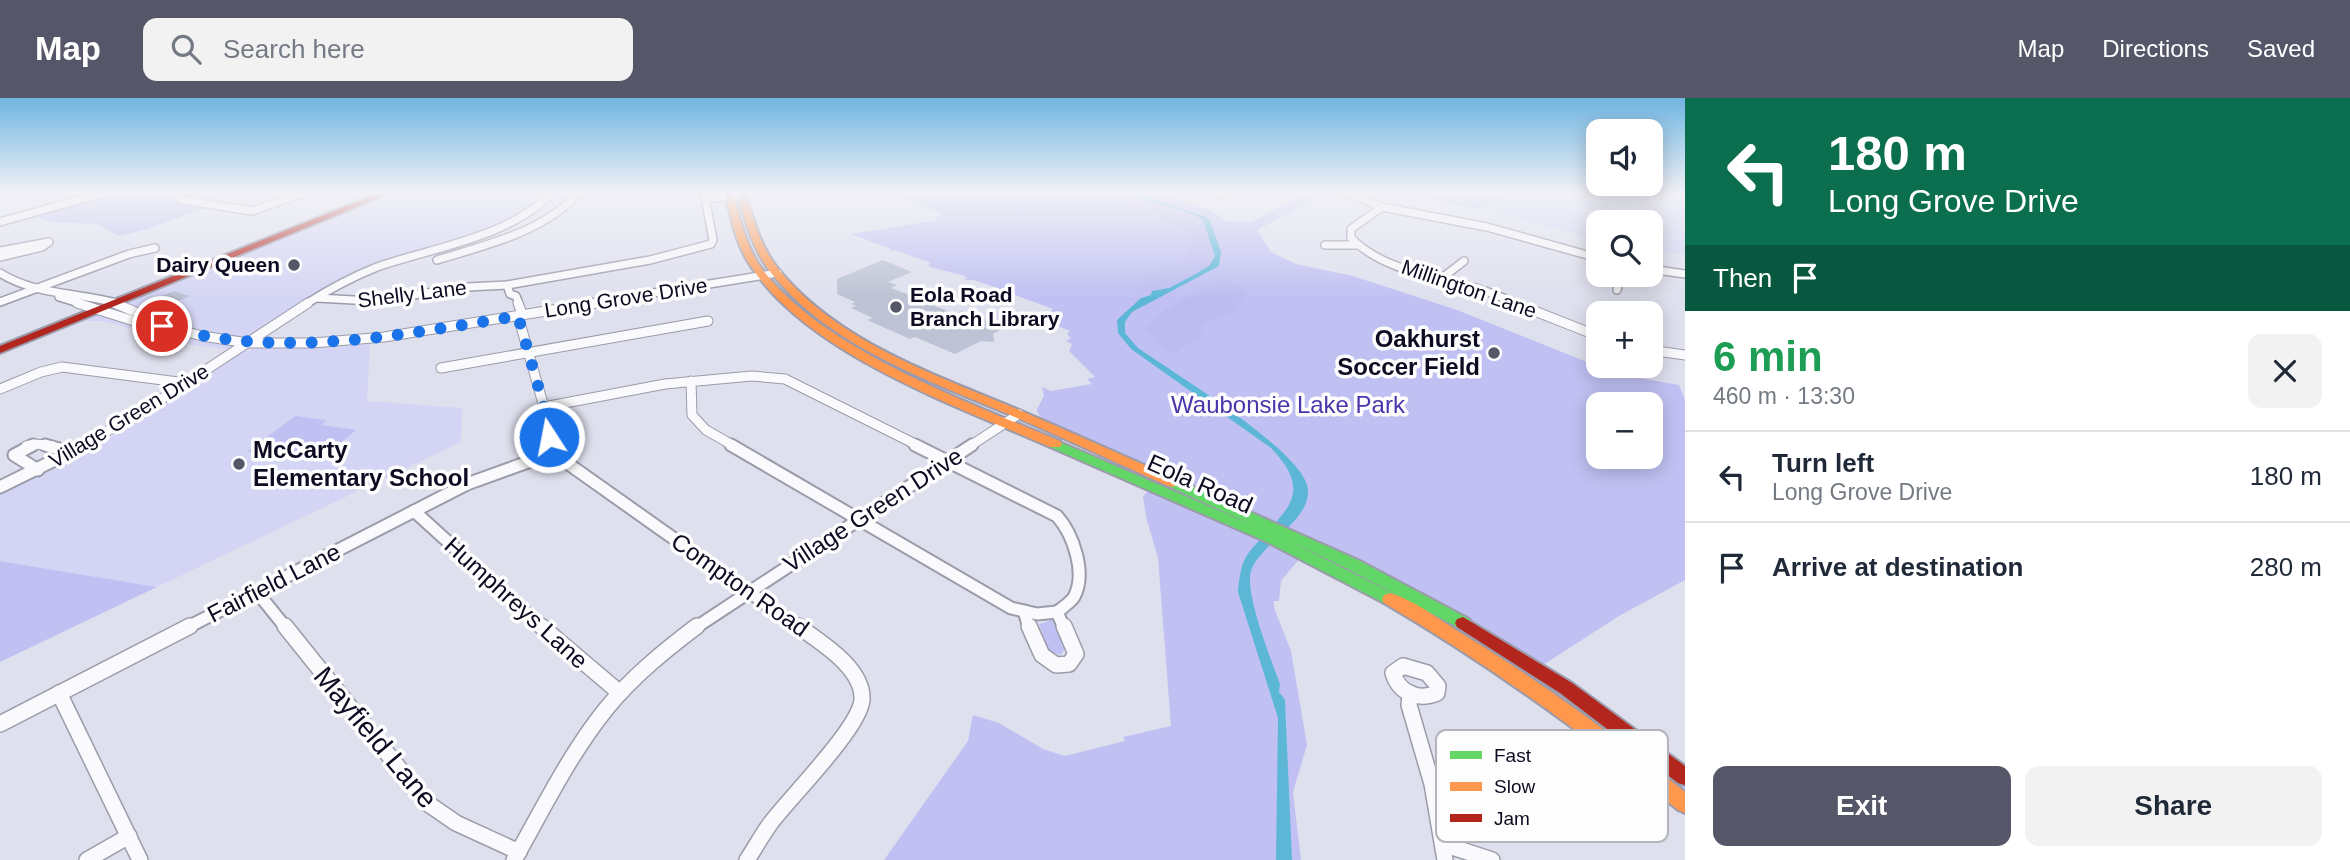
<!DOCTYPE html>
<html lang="en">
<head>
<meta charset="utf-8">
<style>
	:root { --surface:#fff; --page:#f2f2f3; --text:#1f2937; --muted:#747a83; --line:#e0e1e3; --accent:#565669 }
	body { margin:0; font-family:Arial,sans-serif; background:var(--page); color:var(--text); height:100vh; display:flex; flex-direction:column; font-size:26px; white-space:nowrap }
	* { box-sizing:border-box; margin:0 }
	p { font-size:23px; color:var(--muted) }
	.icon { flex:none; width:38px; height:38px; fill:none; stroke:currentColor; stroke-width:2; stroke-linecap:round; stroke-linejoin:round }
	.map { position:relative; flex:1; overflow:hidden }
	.sheet { display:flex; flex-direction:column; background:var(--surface); width:665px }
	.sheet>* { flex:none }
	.banner { background:#0b6e4f; color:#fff; overflow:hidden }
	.buttons { position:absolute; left:1586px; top:21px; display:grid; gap:14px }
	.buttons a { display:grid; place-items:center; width:77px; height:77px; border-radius:14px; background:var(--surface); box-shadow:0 4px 18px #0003; font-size:35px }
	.pin { position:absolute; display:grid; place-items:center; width:60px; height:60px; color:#fff; margin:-30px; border:4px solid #fff; border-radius:50%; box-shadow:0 2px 7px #0007 }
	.me { position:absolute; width:77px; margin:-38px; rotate:349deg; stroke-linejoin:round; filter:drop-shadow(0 0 5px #0008) }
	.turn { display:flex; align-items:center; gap:24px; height:147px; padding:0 28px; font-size:32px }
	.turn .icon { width:91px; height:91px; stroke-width:2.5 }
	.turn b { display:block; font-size:49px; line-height:60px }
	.then { display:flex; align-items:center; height:66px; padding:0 28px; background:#0003; gap:14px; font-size:26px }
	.round { display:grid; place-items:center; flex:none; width:74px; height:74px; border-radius:14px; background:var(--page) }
	.overview { display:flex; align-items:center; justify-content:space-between; height:119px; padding:0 28px }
	h1 { font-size:42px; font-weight:600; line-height:52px; color:#1e9e55 }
	.cta { display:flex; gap:14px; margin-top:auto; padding:14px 28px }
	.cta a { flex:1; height:80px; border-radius:14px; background:var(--accent); color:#fff; font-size:28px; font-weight:600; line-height:80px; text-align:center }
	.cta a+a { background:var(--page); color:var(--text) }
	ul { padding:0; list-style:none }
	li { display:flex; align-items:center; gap:21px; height:91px; padding:0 28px; border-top:2px solid var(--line) }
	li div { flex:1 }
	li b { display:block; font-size:26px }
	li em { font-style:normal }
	header { display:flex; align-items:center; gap:42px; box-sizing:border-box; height:98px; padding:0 35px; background:var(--accent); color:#fff }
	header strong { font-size:33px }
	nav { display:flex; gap:38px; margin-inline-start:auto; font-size:24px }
	.search { width:490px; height:63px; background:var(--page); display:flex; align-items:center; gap:18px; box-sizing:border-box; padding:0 24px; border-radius:14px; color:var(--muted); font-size:26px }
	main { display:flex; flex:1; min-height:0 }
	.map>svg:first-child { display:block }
	.built { fill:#d4d5f4 }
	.green { fill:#c0c0f3; fill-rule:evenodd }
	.forest { fill:#bdbcf0 }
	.water { fill:#5cb7d7 }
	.building { fill:#bdc3d4 }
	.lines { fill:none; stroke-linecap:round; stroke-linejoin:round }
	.street-far3-casing { stroke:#9b9bab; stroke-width:10 }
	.street-far2-casing { stroke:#9b9bab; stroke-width:11 }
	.street-far1-casing { stroke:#9b9bab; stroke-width:15 }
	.street-casing { stroke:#9b9bab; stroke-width:18 }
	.fast-casing { stroke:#9b9bab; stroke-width:4 }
	.slow-casing { stroke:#9b9bab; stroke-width:4 }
	.jam-casing { stroke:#9b9bab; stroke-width:4 }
	.street-far3 { stroke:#fafafc; stroke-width:7 }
	.street-far2 { stroke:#fafafc; stroke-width:9 }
	.street-far1 { stroke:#fafafc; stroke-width:11 }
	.street { stroke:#fafafc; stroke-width:15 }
	.fast { fill:#63d668; fill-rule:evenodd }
	.slow { fill:#ff974d; fill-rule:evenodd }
	.jam { fill:#b3261e; fill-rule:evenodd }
	.route { stroke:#1a73e8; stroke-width:12; stroke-dasharray:0 21.6 }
	.poi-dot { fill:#565669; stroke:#fdfdfd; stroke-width:2.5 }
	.labels { text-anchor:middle; stroke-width:7; stroke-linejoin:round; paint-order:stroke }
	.far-poi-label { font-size:21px; font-weight:bold; fill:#0d0b21; stroke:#fdfdfd; text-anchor:end }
	.far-street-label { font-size:21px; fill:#0d0b21; stroke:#fdfdfd }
	.poi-label { font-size:24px; font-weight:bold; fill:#0d0b21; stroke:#fdfdfd; text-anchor:end }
	.park-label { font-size:24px; fill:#4a35ab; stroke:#fdfdfd }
	.street-label { font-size:24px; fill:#0d0b21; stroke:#fdfdfd }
	.near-street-label { font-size:28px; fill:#0d0b21; stroke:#fdfdfd }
	.key { fill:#fdfdfd; stroke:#b5b4bb; stroke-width:2 }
	.key-label { font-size:19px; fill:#0d0b21 }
</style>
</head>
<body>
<header>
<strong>Map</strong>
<div class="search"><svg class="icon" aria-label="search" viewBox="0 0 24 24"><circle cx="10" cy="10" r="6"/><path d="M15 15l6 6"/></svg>Search here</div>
<nav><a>Map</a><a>Directions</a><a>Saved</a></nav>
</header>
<main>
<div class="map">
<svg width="1685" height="762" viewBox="0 0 1685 762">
	<rect width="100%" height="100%" fill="#dfe0ee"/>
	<g class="built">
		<path d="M391,94h164l-7,9 -77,37 -80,25 -59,26 -94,61 -45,-5 -91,-24h-19z"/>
		<path d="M1512,94h173v62l-35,-4v-28h-52v17l-121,-30z"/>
		<path d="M370,246l-3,57 95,7 -1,34 -304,145 -157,-26v-69l50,-21 59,-32 134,-87 13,-4h64z"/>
	</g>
	<g class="green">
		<path d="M119,94h45l2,6 39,10 -61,22 -26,6 -20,-12 -46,-2 -18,-6z"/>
		<path d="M884,94h270l56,18 16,11 25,1 58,-30h20l-72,38 14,22 25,12 57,12 104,34 160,64 62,11 6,15v180l-66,36 -76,49 -129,-76 -100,-48 70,46h-5l-73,-36 -25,30 -2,20h-5v7l17,43 16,94 -14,47 8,68h-417l84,-119 5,-26 26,8 44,26 22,7 60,-15 -2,-4 48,-11 -13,-168 -12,-41 -3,-21 12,-11 -58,-28 41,15 -19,-18 -73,-33 -8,-7 -1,-5 7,-13 -2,-9 9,4 41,-7 -5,-5 8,-2 -26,-26 3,-7 -6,-3 5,-3 -4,-4 3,-3 -25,-10 11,-6 -6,-3 3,-3 -40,-15 -7,2 -9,-4 3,-3 -26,-9h-9l2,-3c-13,-5 -29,-7 -39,-11l3,-3 -36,-13 -5,1 1,-2 -40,-15 87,-14 -3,-3 9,-3zM1598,306h52v53h-52z"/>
		<path d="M1394,94h118l2,1 -37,16z"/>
		<path d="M1638,100l21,8 -71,4 -18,-8z"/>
		<path d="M295,318l31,4 -4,5 34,5 -32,27 -36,-5 -10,4 -31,-4z"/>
		<path d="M0,463l157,26 -157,75z"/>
		<path d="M1052,522l13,28 -4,7 -12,-4 -10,-27z"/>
		<path d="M1485,544l55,36 145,107v11l-207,-150z"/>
	</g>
	<g class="forest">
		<path d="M1114,94h18l15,9 52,17c6,5 7,12 10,19 3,6 8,14 5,21 -6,18 -55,34 -72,33l-3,-3 9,-5 -4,-5 3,-3 42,-16 -3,-10 6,-2 -3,-5v-10l-30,-17v-3z"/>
		<path d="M1221,181l19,6 9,7 -12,11 4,7 -17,4 -22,11 -2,3 4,8 -19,9 -7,8 -9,-2 -16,-10 -1,-6 -6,-5c3,-15 59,-44 75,-51z"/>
	</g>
	<path class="water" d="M1132,94l74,25 4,4 11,31 -2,14 -87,46 -7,10v11l13,15c36,25 158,99 169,137 9,33 -47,58 -56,86 -7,21 21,91 29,113l-1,8 6,8 7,160h-16l2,-142 -40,-126c1,-14 3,-30 12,-41 31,-39 68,-54 21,-103l-140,-99 -13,-16 -1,-13 24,-22 10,-3 1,-4 17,-3 21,-11 19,-11 6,-10 -12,-36c-21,-14 -50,-12 -71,-28z"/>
	<g class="building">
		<path d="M883,162l29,12 -24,10 9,3 -6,3 26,10 14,2 1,5 24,9 6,-3 45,15 -14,8 1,8 -13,-1 -26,13 -40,-17 -5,2 -43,-19 6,-2 -22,-10 5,-2 -5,-2 4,-2 -18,-8v-15z"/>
		<path d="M174,193l16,5 -24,10 -16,-5z"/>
	</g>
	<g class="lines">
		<g class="street-far3-casing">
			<g id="street-far3">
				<path d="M172,94l10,8 70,11 55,-19"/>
				<path d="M1218,94l7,2"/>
				<path d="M1345,94l37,15 105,20 111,31"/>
				<path d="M705,100l37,-2"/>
				<path d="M1382,109l-31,22v9c32,32 79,37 121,49 16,4 31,11 46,17"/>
				<path d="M0,124l107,-30"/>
				<path d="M1325,147h31"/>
				<path d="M0,153l49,-9 -7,5 -42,10"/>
				<path d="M437,162c48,-15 108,-28 142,-68"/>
				<path d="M1650,171l35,5"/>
				<path d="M0,175c36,23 80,19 119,31"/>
				<path d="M1442,180l22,-17"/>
				<path d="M507,187l3,9 6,2 3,8"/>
				<path d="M1617,192l4,-15"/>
				<path d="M62,196l-3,3 23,7"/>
				<path d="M317,200l55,3 96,-14 39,-2 143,-25 61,-16 2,-4 -9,-48"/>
				<path d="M0,204l129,-48 26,-6"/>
				<path d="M306,206c22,-14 46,-27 71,-37 57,-20 132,-29 176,-75"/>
				<path d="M585,206l193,-31"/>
			</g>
		</g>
		<g class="street-far2-casing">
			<g id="street-far2">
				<path d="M77,205l57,18 8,-1 60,16 46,7h65l71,-6 212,-34"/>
				<path d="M114,205l31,13 -3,4"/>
				<path d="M518,205l3,8 -3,5 26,91 8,39"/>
				<path d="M1514,205l84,33"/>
				<path d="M1650,252l35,5"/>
				<path d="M441,270l267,-47"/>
				<path d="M691,283l1,34 14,15 28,16"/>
				<path d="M0,291l41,-17 21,-5 124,16"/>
				<path d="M544,309l121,-23 87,-8 33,3 134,67"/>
				<path d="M26,348l9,-2 18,2"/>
				<path d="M82,348l75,-44 151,-99"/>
				<path d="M970,348l49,-32"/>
			</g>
		</g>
		<g class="street-far1-casing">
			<g id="street-far1">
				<path d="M33,347l-19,10 24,15"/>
				<path d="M45,347l28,8"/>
				<path d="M551,347l2,8 247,175"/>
				<path d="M731,347l280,163 26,6 20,-2"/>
				<path d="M915,347l142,71c16,18 30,57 17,81 -3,5 -12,11 -17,15"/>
				<path d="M0,389l85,-42"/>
				<path d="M414,413l129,117"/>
				<path d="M257,494l29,36"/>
				<path d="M1024,513l5,17"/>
				<path d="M1057,514l7,16"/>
				<path d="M186,530l281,-144 86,-31"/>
				<path d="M695,530l277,-183"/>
			</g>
		</g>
		<g class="street-casing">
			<g id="street">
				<path d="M285,528l142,177 29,20 63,29"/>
				<path d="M541,528l79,67"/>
				<path d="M1029,528l13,29 14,10 13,-1 7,-10 -12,-28"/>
				<path d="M1403,568l24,7 11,13 -1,7c-19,8 -38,0 -44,-20z"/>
				<path d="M59,595l81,167"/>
				<path d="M1410,595l-1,12 23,79 13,76"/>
				<path d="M0,626l190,-98"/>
				<path d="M1443,746l49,16"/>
				<path d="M87,762l42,-24"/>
				<path d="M514,762c29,-51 55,-105 92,-151 26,-32 58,-58 91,-83"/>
				<path d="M747,762c8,-12 15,-25 23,-36 20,-27 89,-95 92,-124 2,-32 -42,-58 -64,-74"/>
			</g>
		</g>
		<g class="fast-casing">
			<path id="fast" d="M1055,342l202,87 -89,-41 -2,-3 7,-4 5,1 180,80 111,59 2,4 -2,4 -6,2 -6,-2 -111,-59 -57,-27 107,54 2,4 -2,4h-12l-117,-61 -217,-95 -2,-3 2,-3z"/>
		</g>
		<g class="slow-casing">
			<g id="slow">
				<path d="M725,94h8c6,24 12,50 25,71 55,83 212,140 302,178l2,3 -2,3h-10c-95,-42 -238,-91 -298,-179 -16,-22 -21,-50 -27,-76z"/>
				<path d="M737,94h8c8,26 15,53 31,74 57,74 157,108 241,143 54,23 107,47 161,71l2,3 -7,4 -5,-1c-53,-24 -106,-49 -160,-72 -83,-35 -182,-69 -239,-144 -17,-22 -24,-50 -32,-78z"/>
				<path d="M1390,495c23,7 46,24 66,37 80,48 156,104 229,162v21l-7,-3c-93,-76 -190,-146 -294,-207l-2,-4 2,-4z"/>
			</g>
		</g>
		<g class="jam-casing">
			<g id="jam">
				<path d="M381,94h12l-393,161v-7z"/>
				<path d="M1463,519l109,66 113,83v19l-7,-2 -118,-90 -103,-66 -2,-4 2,-4z"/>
			</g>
		</g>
		<use href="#street-far3" class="street-far3"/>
		<use href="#street-far2" class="street-far2"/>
		<use href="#street-far1" class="street-far1"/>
		<use href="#street" class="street"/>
		<use href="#fast" class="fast"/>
		<use href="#slow" class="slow"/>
		<use href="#jam" class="jam"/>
	</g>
	<linearGradient id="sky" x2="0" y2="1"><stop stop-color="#70b5e1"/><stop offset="0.47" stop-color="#f1f1f7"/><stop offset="1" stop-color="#f1f1f7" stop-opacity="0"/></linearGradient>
	<rect width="1685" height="201" fill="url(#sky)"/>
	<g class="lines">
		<path class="route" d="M162,228c119,34 237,9 356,-10l26,91 5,30"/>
	</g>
	<g class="poi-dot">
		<circle cx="294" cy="167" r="7"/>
		<circle cx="896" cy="209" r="7"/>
		<circle cx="1494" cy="255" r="7"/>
		<circle cx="239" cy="366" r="7"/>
	</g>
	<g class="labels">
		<g class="far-poi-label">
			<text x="280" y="174">Dairy Queen</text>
			<text x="910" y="204" text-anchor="start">Eola Road<tspan x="910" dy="24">Branch Library</tspan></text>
		</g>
		<g class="far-street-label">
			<text transform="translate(1469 191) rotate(19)" y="7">Millington Lane</text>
			<text transform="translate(412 196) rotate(-7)" y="7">Shelly Lane</text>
			<text transform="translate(626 200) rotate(-9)" y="7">Long Grove Drive</text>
			<text transform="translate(129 318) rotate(-31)" y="7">Village Green Drive</text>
		</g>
		<g class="poi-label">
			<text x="1480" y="249">Oakhurst<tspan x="1480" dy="28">Soccer Field</tspan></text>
			<text x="253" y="360" text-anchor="start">McCarty<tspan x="253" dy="28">Elementary School</tspan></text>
		</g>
		<g class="park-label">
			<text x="1288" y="315">Waubonsie Lake Park</text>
		</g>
		<g class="street-label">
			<text transform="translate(1200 386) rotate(24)" y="8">Eola Road</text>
			<text transform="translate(873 412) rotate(-33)" y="8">Village Green Drive</text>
			<text transform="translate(274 485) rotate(-27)" y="8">Fairfield Lane</text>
			<text transform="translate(740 487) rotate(35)" y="8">Compton Road</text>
			<text transform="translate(516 505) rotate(42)" y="8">Humphreys Lane</text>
		</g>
		<g class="near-street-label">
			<text transform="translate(376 639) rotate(50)" y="10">Mayfield Lane</text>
		</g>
	</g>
	<rect x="1436" y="632" width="232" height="112" rx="10" class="key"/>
	<rect x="1450" y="653" width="32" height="8" fill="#63d668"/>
	<rect x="1450" y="684" width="32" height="9" fill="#ff974d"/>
	<rect x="1450" y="716" width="32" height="8" fill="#b3261e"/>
	<g class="key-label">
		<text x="1494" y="664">Fast</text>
		<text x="1494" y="695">Slow</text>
		<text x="1494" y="727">Jam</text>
	</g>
</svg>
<div class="buttons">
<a><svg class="icon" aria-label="sound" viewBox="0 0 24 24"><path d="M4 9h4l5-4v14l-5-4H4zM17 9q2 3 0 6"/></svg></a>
<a><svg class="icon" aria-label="search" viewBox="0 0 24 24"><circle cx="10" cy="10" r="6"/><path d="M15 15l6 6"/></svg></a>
<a>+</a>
<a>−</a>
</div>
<div class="pin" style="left:162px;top:228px;background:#d93025"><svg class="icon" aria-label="arrive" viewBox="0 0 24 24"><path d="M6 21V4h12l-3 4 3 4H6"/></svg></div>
<svg class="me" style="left:549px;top:339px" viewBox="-20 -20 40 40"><circle r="17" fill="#1a73e8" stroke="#fff" stroke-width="3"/><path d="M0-11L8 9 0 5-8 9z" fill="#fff"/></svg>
</div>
<section class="sheet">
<div class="banner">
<div class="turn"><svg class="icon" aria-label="left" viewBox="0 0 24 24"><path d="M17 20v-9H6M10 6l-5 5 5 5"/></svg><div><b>180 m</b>Long Grove Drive</div></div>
<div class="then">Then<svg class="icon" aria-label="arrive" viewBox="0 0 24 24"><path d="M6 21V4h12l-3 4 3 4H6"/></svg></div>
</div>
<div class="overview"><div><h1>6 min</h1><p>460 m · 13:30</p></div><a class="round"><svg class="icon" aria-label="close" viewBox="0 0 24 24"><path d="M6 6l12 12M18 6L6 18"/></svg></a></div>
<ul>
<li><svg class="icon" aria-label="left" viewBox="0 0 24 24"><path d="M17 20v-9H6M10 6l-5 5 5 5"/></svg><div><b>Turn left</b><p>Long Grove Drive</p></div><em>180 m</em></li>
<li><svg class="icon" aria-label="arrive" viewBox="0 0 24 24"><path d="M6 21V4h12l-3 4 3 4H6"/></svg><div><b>Arrive at destination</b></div><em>280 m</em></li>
</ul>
<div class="cta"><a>Exit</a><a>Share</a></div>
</section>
</main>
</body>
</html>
